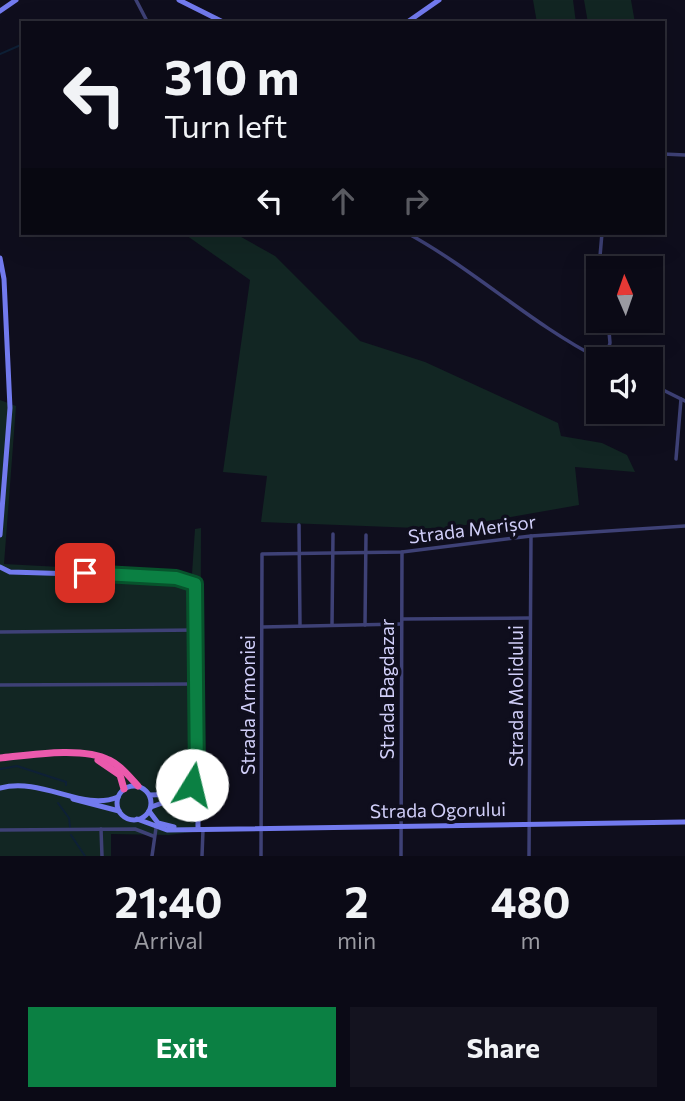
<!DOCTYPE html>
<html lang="en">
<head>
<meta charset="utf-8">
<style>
	:root { --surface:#0b0a16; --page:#14131f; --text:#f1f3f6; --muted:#9a9aa1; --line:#2b2b35; --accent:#0b8043 }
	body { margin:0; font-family:Commissioner,sans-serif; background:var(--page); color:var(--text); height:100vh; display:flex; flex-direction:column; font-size:26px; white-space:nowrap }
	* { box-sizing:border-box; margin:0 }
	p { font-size:23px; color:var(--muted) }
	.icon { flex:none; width:38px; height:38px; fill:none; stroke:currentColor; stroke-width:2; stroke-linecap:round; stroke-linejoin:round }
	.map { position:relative; height:856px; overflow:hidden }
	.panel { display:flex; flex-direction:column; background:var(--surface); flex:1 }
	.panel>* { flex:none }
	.top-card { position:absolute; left:21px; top:21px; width:644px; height:214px; border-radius:0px; box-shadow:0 7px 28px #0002,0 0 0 2px var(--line); background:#0b0a16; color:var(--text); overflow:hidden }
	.needle { width:46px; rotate:358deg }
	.tools { position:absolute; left:586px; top:256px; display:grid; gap:14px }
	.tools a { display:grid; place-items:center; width:77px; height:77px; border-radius:0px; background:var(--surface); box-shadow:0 7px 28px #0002,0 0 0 2px var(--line); font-size:35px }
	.pin { position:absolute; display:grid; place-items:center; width:60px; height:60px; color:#fff; margin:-30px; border-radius:14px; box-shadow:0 4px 10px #0006 }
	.me { position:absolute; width:77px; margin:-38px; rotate:9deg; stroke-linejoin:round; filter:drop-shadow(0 0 5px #0008) }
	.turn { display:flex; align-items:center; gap:24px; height:147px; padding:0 28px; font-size:32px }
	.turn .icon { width:91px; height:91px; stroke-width:2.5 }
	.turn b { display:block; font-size:49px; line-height:60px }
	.lanes { display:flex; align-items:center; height:66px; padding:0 28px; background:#0003; justify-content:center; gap:35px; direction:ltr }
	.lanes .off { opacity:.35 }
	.eta { display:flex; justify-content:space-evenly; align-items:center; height:119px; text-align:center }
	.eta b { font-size:42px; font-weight:700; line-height:49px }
	.primary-button { display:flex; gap:14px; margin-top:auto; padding:14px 28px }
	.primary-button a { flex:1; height:80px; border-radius:0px; background:var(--accent); color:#fff; font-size:28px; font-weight:700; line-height:80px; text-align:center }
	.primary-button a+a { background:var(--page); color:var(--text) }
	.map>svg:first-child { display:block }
	.green { fill:#122623 }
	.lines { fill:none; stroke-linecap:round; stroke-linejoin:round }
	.stream { stroke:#0e2036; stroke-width:2 }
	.street { stroke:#3e4176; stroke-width:3.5 }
	.secondary { stroke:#727aee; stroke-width:5 }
	.highway { stroke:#eb59ac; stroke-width:7 }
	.route-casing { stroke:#07532c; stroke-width:18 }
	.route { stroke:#0b8043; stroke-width:12 }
	.labels { text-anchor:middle; stroke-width:7; stroke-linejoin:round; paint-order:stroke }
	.street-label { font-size:19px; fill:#d1cff9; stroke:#0f0e1d }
</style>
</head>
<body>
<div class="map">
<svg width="685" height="856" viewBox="0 0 685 856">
	<rect width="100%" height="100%" fill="#0f0e1d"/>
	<g class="green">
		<path d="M533,0h40l3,23h-39z"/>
		<path d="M584,0h47l4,23h-47z"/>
		<path d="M183,233h51l41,23 85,85 65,21 133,61 3,13 41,7 25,12 8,17 -60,-5 4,38 -136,24 -182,-7 6,-46 -44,-4 27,-192z"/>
		<path d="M0,400l16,6 -12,158 188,10 3,-45 6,-1 -1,303 -31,4 -58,-1v22h-111z"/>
	</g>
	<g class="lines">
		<g class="stream">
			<path d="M0,54l23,-10"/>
			<path d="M0,769l17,-3 49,16v3"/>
			<path d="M58,803l11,15 1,9"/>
			<path d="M71,835l14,21"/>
		</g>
		<g class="street">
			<path d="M136,0l12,23"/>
			<path d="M663,154l22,1"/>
			<path d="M407,233c68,37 124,91 193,126"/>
			<path d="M599,268l3,-35"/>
			<path d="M605,359l5,-16 -2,-23"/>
			<path d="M651,384l34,17"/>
			<path d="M676,459l5,-60"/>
			<path d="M299,525l1,101"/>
			<path d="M402,619l128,-1"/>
			<path d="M332,625l1,-91"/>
			<path d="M365,625l1,-90"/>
			<path d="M262,627l139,-3"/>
			<path d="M0,632l197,-2"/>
			<path d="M0,685l196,-1"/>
			<path d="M101,829l1,27"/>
			<path d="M0,830l135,-1 18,7"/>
			<path d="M152,856l4,-28"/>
			<path d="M202,856l1,-26"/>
			<path d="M261,856l1,-302 140,-2 129,-16 154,-10"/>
			<path d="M401,856l1,-304"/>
			<path d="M529,856l2,-320"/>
		</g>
		<g class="secondary">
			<path d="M179,0l46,23"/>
			<path d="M0,11l16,-11"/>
			<path d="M406,23l33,-23"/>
			<path d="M0,258l4,21 6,129 -10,127"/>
			<path d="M0,567l10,5 166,5 17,5 4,29 1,217"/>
			<circle cx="134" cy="803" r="17"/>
			<path d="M0,788c43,-11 83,24 118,9"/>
			<path d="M150,795l28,-1"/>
			<path d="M73,799l46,12"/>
			<path d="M151,807l31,-11 14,-17"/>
			<path d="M149,811l9,12 16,4"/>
			<path d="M137,819l30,11 518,-8"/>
		</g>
		<g class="highway">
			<path d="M0,758c29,-3 83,-12 109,2 12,6 20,16 29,26"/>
			<path d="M98,760l22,15 4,14"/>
		</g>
	</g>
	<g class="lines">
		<g class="route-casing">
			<path id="route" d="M85,573l91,5 19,6 2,193 -5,8"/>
		</g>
		<use href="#route" class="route"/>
	</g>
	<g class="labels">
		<g class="street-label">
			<text transform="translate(472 529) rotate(-7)" y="7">Strada Merișor</text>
			<text transform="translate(387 689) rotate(-90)" y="7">Strada Bagdazar</text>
			<text transform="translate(516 696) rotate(-90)" y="7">Strada Molidului</text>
			<text transform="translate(248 705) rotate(-90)" y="7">Strada Armoniei</text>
			<text transform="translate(438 810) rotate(-1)" y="7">Strada Ogorului</text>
		</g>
	</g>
</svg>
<div class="tools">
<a><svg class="needle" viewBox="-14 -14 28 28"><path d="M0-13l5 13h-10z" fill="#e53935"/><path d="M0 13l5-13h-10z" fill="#9a9aa1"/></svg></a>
<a><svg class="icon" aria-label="sound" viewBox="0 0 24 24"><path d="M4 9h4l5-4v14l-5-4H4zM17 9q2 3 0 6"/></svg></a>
</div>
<div class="pin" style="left:85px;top:573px;background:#d93025"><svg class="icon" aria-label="arrive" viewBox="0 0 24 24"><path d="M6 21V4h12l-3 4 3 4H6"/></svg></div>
<svg class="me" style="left:192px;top:785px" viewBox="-20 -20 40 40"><circle r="19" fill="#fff"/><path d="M0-13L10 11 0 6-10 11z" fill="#0b8043"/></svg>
<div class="top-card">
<div class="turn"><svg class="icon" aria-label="left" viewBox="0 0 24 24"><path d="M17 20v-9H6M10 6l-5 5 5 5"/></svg><div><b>310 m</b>Turn left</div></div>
<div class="lanes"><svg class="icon" aria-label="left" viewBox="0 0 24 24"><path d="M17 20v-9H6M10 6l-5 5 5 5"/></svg><svg class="icon off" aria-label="ahead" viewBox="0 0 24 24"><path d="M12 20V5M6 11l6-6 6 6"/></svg><svg class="icon off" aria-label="right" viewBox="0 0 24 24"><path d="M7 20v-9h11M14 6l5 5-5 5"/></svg></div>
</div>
</div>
<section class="panel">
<div class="eta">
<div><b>21:40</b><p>Arrival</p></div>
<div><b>2</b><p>min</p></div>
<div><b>480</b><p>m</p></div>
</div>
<div class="primary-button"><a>Exit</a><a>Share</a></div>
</section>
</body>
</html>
